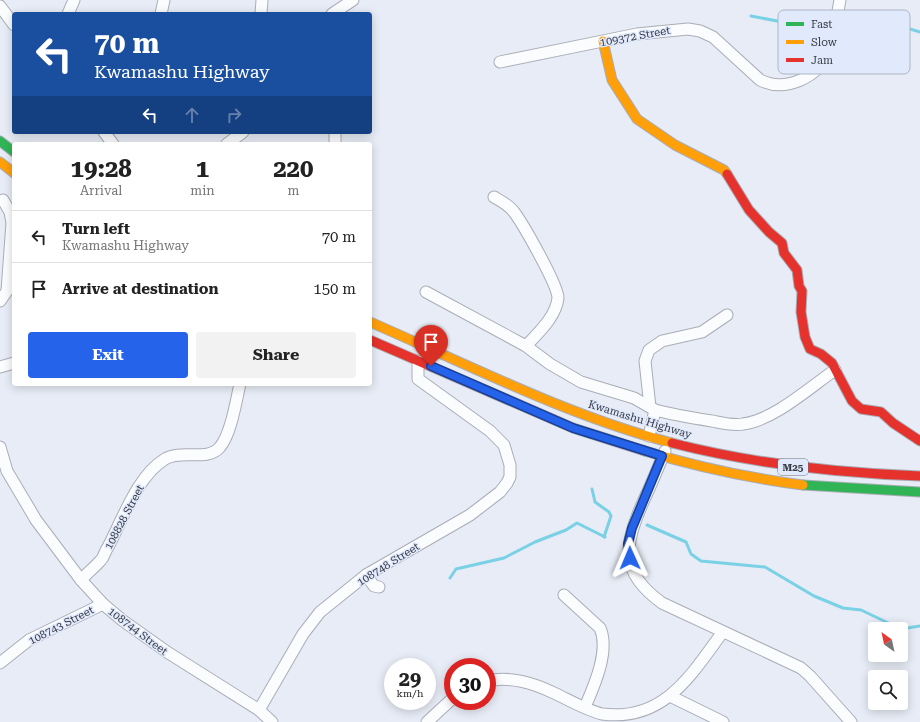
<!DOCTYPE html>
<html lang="en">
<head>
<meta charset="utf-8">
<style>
	:root { --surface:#fff; --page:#f2f2f2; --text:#222; --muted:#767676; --line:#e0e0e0; --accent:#2563eb }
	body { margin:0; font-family:"Roboto Serif",serif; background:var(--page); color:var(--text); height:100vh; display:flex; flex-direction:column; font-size:15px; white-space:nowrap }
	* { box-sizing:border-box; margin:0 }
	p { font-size:13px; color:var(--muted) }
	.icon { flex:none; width:22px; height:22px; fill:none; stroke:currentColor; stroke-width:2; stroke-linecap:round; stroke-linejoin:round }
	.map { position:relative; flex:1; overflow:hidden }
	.details { position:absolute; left:12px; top:142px; width:360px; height:244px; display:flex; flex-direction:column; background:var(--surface); border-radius:4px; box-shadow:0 2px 10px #0003 }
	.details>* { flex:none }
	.banner { position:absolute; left:12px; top:12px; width:360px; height:122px; border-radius:4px; box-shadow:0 2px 10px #0003; background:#1a4fa0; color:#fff; overflow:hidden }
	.needle { width:26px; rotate:327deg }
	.fabs { position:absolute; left:868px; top:622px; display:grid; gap:8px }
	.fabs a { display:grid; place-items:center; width:40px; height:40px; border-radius:4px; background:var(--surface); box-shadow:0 2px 10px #0003; font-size:20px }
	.speed { position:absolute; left:384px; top:658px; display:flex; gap:8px; font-size:20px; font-weight:700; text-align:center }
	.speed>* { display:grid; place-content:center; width:52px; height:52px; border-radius:50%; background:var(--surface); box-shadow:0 2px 10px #0003; line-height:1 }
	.speed small { font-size:10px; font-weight:400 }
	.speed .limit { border:6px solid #d22; background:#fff; color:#111 }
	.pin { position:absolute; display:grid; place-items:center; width:34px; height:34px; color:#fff; margin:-41px -17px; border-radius:50% 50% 50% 0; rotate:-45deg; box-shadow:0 0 4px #0007 }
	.pin .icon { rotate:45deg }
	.me { position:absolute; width:44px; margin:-22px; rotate:359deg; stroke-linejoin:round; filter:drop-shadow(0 0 3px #0008) }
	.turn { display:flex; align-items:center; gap:14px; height:84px; padding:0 16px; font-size:18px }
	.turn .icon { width:52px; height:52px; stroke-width:2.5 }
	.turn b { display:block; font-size:28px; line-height:34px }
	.lanes { display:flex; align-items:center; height:38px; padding:0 16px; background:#0003; justify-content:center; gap:20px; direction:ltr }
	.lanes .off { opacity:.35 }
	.eta { display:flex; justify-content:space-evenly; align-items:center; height:68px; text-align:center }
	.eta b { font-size:24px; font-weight:700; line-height:28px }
	.primary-button { display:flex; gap:8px; margin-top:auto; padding:8px 16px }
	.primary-button a { flex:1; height:46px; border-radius:4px; background:var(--accent); color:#fff; font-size:16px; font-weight:700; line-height:46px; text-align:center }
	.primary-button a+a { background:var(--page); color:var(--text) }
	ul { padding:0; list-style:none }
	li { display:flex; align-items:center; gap:12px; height:52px; padding:0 16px; border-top:1px solid var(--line) }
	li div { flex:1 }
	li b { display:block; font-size:15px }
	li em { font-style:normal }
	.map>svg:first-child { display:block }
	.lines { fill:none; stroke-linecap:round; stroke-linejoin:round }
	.stream { stroke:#7ad1e5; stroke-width:3 }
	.street-casing { stroke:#a9adb6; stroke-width:13 }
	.fast-casing { stroke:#a9adb6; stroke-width:11 }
	.slow-casing { stroke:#a9adb6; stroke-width:11 }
	.jam-casing { stroke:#a9adb6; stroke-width:11 }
	.street { stroke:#fbfcfe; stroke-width:11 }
	.fast { stroke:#30b455; stroke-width:9 }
	.slow { stroke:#ff9f0a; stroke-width:9 }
	.jam { stroke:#e5322d; stroke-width:9 }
	.route-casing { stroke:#184099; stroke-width:10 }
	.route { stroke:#2563eb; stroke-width:7 }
	.labels { text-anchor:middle; stroke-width:3; stroke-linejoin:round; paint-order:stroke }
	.shield { fill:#e1eafc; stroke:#6b707c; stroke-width:1 }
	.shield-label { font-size:10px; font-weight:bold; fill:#383c45 }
	.street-label { font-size:11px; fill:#383c45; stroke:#e1eafc }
	.key { fill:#e1eafc; stroke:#aeb6c5; stroke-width:1 }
	.key-label { font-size:11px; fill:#383c45 }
</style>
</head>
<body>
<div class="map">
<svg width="920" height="722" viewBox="0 0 920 722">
	<rect width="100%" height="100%" fill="#e7ecf6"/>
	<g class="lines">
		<g class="stream">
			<path d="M751,16l47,9 32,-6"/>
			<path d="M849,18l42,5 29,9"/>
			<path d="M592,489l3,13 14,10 2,4 -7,21"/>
			<path d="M647,525l39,17 5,12 10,7 64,6 49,29 29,12 18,2 40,19 19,-3"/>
			<path d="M450,578l6,-9 48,-11 31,-16 31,-12 11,-7 28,14"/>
		</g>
		<g class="street-casing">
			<g id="street">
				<path d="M0,6l14,19"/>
				<path d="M68,14l6,-14"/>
				<path d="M161,14l3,-14"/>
				<path d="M261,14l1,-14"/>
				<path d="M332,14l21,-14"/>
				<path d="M500,62l137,-28 51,-5 12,2 13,6 47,43c26,13 58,-3 69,-28 6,-13 8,-38 11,-52"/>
				<path d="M104,132l9,12"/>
				<path d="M227,144l16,-12"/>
				<path d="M335,144v-12"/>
				<path d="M494,197c7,4 15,8 20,15 9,12 44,73 44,86 -2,19 -20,35 -32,48"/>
				<path d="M426,292l100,54 24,18 31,18 53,16 21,12 -6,26"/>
				<path d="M0,301l7,-10 5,-68 -2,-11 -7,-12"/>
				<path d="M0,367l14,-4"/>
				<path d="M650,407l-5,-46 4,-11 13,-9 40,-9 25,-17"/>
				<path d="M655,410c19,5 38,8 57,11 10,2 21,5 31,3 31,-4 66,-36 92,-54"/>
				<path d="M0,447l7,24 29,49 45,60 22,24 19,16 45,32 92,58 13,12"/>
				<path d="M665,451c-7,17 -14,34 -22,51 -19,44 -24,70 19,101l139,65 9,8 41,46"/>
				<path d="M366,575l8,11 5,1"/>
				<path d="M81,580c6,-7 14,-13 20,-20 3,-3 4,-9 7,-13 15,-28 29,-71 57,-88 16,-10 43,3 55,-12 11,-13 16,-46 20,-63"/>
				<path d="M564,595l36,33c10,23 -6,58 -15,79"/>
				<path d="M0,663l29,-23 74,-36"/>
				<path d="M487,681c24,-5 46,2 67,12 15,7 32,17 48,21 62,8 89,-39 120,-81"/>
				<path d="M672,697l51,25"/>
				<path d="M259,710l44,-76 17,-22 46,-37 104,-60 30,-23 7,-9 3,-6v-12l-6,-20 -14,-14 -72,-52v-18"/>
				<path d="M427,722l26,-24"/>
			</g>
		</g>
		<g class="fast-casing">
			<g id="fast">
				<path d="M0,141l14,11"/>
				<path d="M803,485l117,7"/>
			</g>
		</g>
		<g class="slow-casing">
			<g id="slow">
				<path d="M603,41l9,39 25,39 38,26 49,25 3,4"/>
				<path d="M0,162l14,11"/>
				<path d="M370,322c99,43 198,94 302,121"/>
				<path d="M645,451c52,16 104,27 158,34"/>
			</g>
		</g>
		<g class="jam-casing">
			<g id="jam">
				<path d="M727,174l22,36 20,22 13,11 2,10 13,17 2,16 3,5 -1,21 4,25 5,12 11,5 11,9 20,38 9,8 20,3 12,11 27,18"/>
				<path d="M370,340l203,88 72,23"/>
				<path d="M672,443c82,21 164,30 248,33"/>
			</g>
		</g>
		<use href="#street" class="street"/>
		<use href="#fast" class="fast"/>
		<use href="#slow" class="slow"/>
		<use href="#jam" class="jam"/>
	</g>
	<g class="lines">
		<g class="route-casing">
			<path id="route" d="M431,366l142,62 89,28 -30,72 -4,16 2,14"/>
		</g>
		<use href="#route" class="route"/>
	</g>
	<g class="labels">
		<rect class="shield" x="778" y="459" width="30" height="16" rx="3"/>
		<g class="shield-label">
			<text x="793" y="471">M25</text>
		</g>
		<g class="street-label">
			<text transform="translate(635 36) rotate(-10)" y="4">109372 Street</text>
			<text transform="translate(640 419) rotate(17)" y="4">Kwamashu Highway</text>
			<text transform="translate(124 517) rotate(-62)" y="4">108828 Street</text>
			<text transform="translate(388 564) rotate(-32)" y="4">108748 Street</text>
			<text transform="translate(61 625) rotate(-27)" y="4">108743 Street</text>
			<text transform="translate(138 631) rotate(37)" y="4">108744 Street</text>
		</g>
	</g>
	<rect x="778" y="10" width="132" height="64" rx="6" class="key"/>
	<rect x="786" y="22" width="18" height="4" fill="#30b455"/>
	<rect x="786" y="40" width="18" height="4" fill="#ff9f0a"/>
	<rect x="786" y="58" width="18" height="4" fill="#e5322d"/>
	<g class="key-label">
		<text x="811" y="28">Fast</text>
		<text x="811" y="46">Slow</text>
		<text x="811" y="64">Jam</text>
	</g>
</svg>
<div class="fabs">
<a><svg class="needle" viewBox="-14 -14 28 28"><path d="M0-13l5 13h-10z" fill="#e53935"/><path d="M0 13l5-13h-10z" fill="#767676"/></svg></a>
<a><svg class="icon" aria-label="search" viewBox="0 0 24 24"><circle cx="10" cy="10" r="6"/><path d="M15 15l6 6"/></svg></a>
</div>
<div class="speed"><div>29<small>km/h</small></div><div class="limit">30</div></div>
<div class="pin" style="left:431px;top:366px;background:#d93025"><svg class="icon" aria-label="arrive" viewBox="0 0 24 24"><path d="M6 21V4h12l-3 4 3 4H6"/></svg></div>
<svg class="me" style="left:630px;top:558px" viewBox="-20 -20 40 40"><path d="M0-17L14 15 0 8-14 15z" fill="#2563eb" stroke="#fff" stroke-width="4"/></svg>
<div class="banner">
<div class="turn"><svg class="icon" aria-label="left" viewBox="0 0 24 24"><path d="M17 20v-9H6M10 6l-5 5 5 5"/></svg><div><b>70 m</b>Kwamashu Highway</div></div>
<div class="lanes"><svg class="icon" aria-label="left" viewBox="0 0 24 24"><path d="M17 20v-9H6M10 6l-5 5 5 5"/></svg><svg class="icon off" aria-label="ahead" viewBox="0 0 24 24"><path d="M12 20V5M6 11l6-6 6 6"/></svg><svg class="icon off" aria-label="right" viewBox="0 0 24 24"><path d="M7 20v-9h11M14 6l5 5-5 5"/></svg></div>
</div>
<section class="details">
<div class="eta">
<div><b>19:28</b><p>Arrival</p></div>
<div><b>1</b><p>min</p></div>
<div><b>220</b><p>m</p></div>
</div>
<ul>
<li><svg class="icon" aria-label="left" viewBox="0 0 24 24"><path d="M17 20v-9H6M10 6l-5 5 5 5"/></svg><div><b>Turn left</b><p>Kwamashu Highway</p></div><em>70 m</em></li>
<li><svg class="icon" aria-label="arrive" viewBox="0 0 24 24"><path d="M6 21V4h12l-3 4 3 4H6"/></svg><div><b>Arrive at destination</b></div><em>150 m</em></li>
</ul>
<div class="primary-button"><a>Exit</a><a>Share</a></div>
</section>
</div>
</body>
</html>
